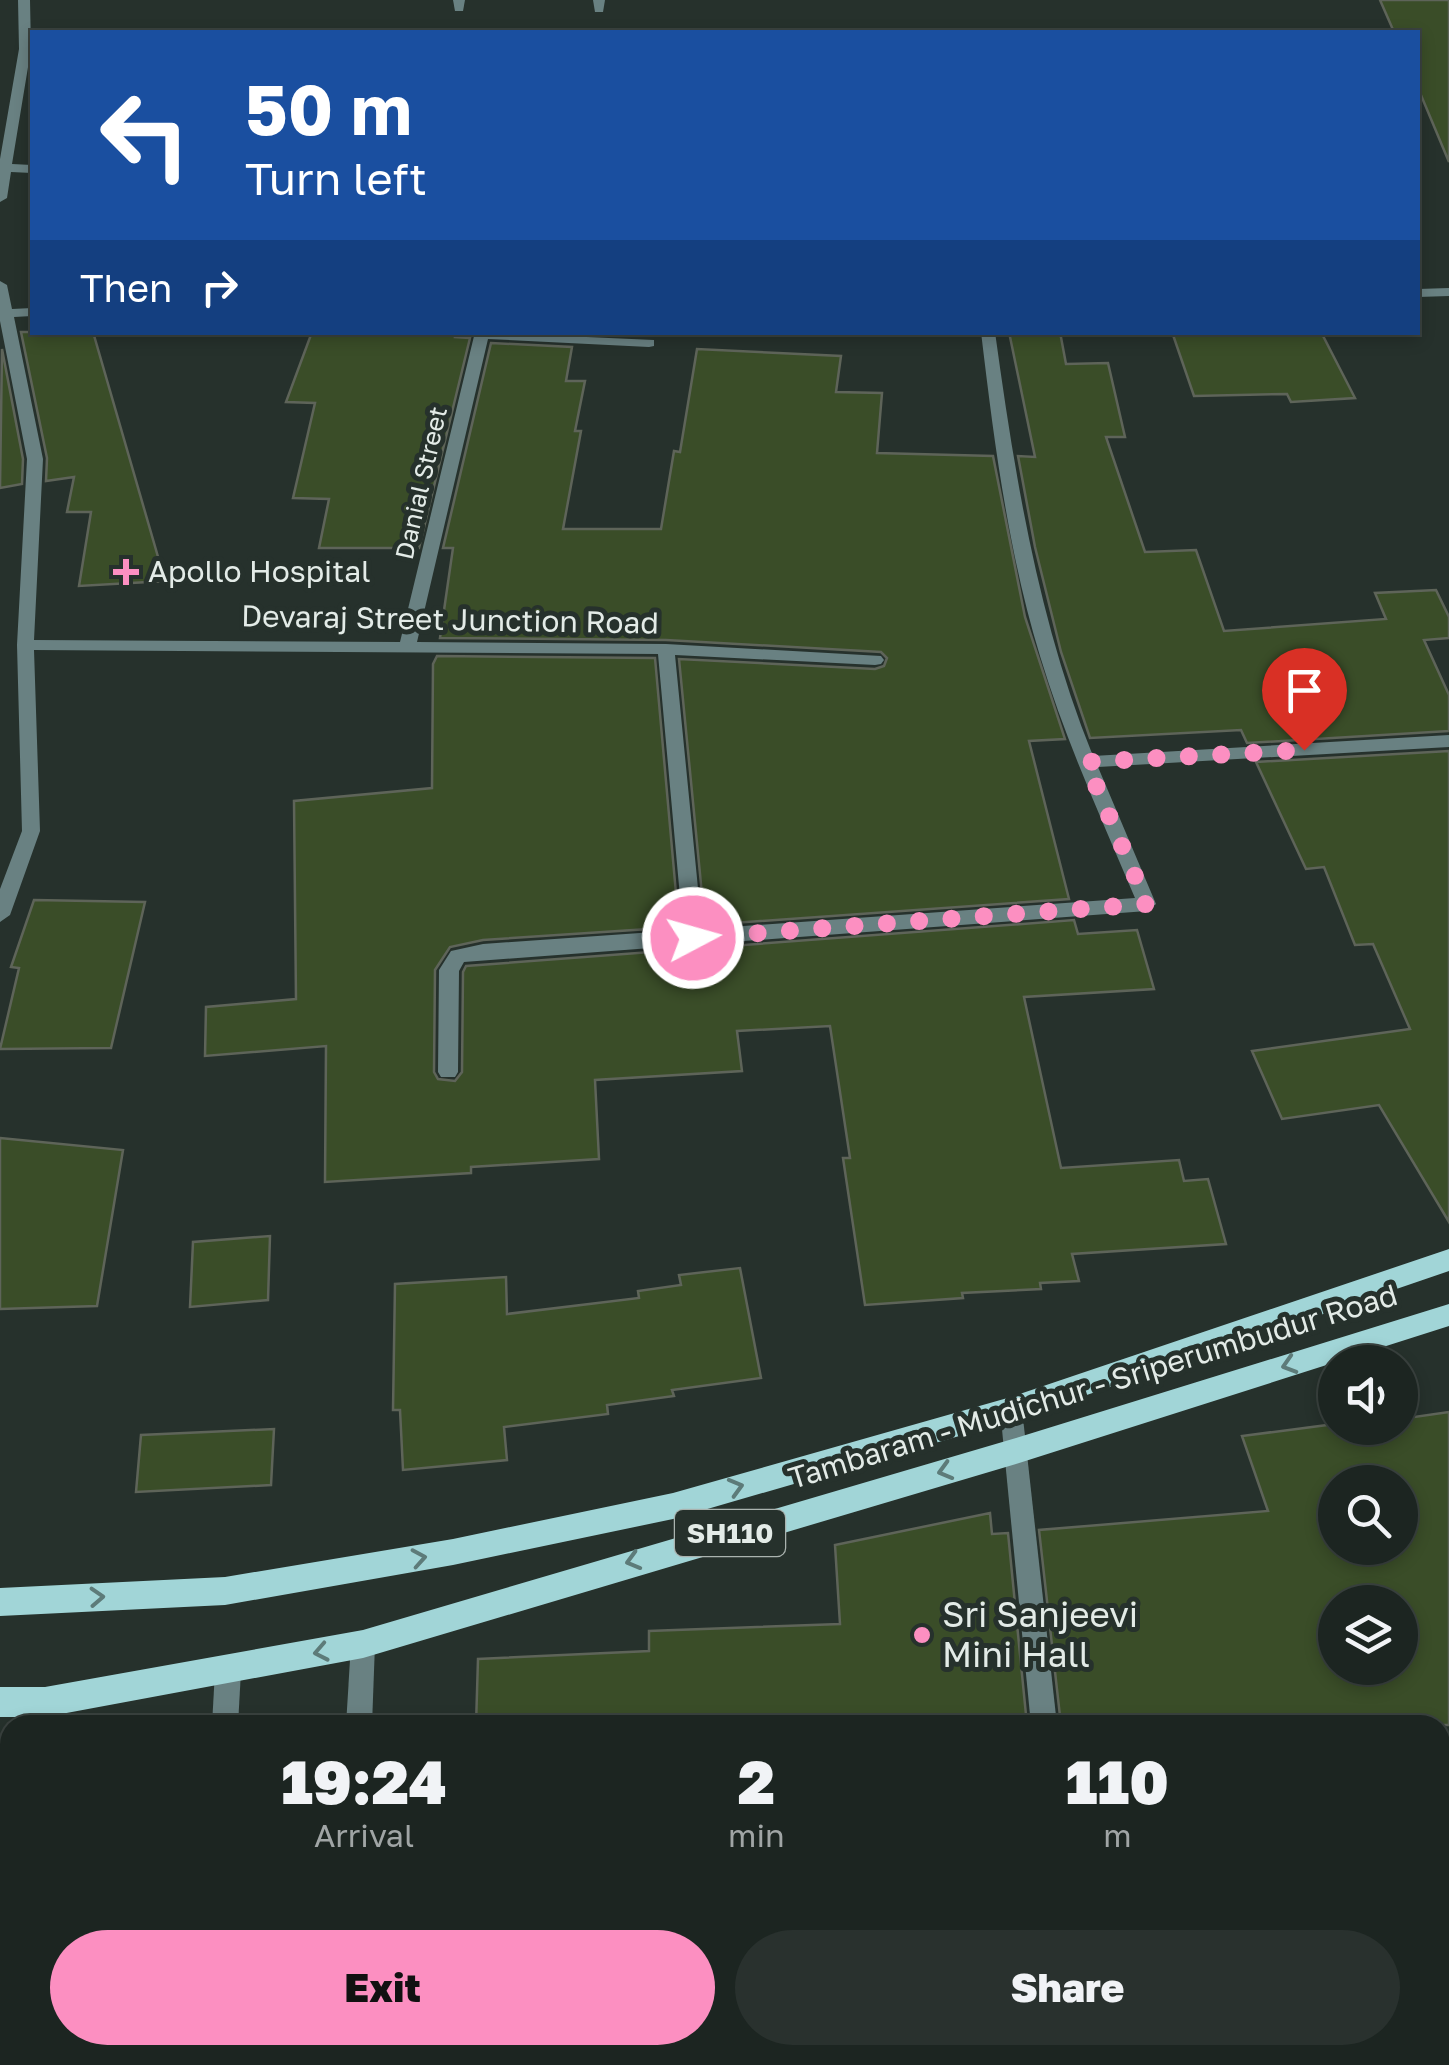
<!DOCTYPE html>
<html lang="en">
<head>
<meta charset="utf-8">
<style>
	:root { --surface:#1c2521; --page:#29312e; --text:#f1f3f6; --muted:#a0a5a5; --line:#3a423f; --accent:#fc8fc1 }
	body { margin:0; font-family:"Golos Text",sans-serif; background:var(--page); color:var(--text); height:100vh; display:flex; flex-direction:column; font-size:38px; white-space:nowrap }
	* { box-sizing:border-box; margin:0 }
	p { font-size:32px; color:var(--muted) }
	.icon { flex:none; width:55px; height:55px; fill:none; stroke:currentColor; stroke-width:2; stroke-linecap:round; stroke-linejoin:round }
	.map { position:relative; flex:1; overflow:hidden }
	.drawer { position:absolute; left:0px; top:1715px; width:1450px; height:350px; display:flex; flex-direction:column; background:var(--surface); border-radius:30px 30px 0 0; box-shadow:0 5px 15px #0003,0 0 0 2px var(--line) }
	.drawer>* { flex:none }
	.hud { position:absolute; left:30px; top:30px; width:1390px; height:305px; border-radius:0px; box-shadow:0 5px 15px #0003,0 0 0 2px var(--line); background:#1a4fa0; color:#fff; overflow:hidden }
	.buttons { position:absolute; left:1318px; top:1345px; display:grid; gap:20px }
	.buttons a { display:grid; place-items:center; width:100px; height:100px; border-radius:50%; background:var(--surface); box-shadow:0 5px 15px #0003,0 0 0 2px var(--line); font-size:50px }
	.pin { position:absolute; display:grid; place-items:center; width:85px; height:85px; color:#fff; margin:-102px -42px; border-radius:50% 50% 50% 0; rotate:-45deg; box-shadow:0 0 10px #0007 }
	.pin .icon { rotate:45deg }
	.me { position:absolute; width:110px; margin:-55px; rotate:84deg; stroke-linejoin:round; filter:drop-shadow(0 0 8px #0008) }
	.turn { display:flex; align-items:center; gap:35px; height:210px; padding:0 50px; font-size:45px }
	.turn .icon { width:130px; height:130px; stroke-width:2.5 }
	.turn b { display:block; font-size:70px; line-height:85px }
	.then { display:flex; align-items:center; height:95px; padding:0 50px; background:#0003; gap:20px; font-size:38px }
	.eta { display:flex; justify-content:space-evenly; align-items:center; height:170px; text-align:center }
	.eta b { font-size:60px; font-weight:800; line-height:70px }
	.cta { display:flex; gap:20px; margin-top:auto; padding:20px 50px }
	.cta a { flex:1; height:115px; border-radius:60px; background:var(--accent); color:#111; font-size:40px; font-weight:800; line-height:115px; text-align:center }
	.cta a+a { background:var(--page); color:var(--text) }
	.map>svg:first-child { display:block }
	.building { fill:#3a4d28; stroke:#5e6459; stroke-width:2.5; fill-rule:evenodd }
	.lines { fill:none; stroke-linecap:round; stroke-linejoin:round }
	.street { fill:#698182; fill-rule:evenodd }
	.primary { fill:#a1d5d7; fill-rule:evenodd }
	.oneway { stroke:#5d7b79 }
	.route { stroke:#fc8fc1; stroke-width:18; stroke-dasharray:0 32.4 }
	.poi-dot { fill:#fc8fc1; stroke:#26312c; stroke-width:4 }
	.labels { text-anchor:middle; stroke-width:10; stroke-linejoin:round; paint-order:stroke }
	.far-street-label { font-size:25px; fill:#e3ebe7; stroke:#26312c }
	.shield { fill:#26312c; stroke:#aab3af; stroke-width:2.5 }
	.shield-label { font-size:28px; font-weight:bold; fill:#e3ebe7 }
	.poi-label { font-size:30px; fill:#e3ebe7; stroke:#26312c; text-anchor:start }
	.street-label { font-size:30px; fill:#e3ebe7; stroke:#26312c }
	.near-poi-label { font-size:35px; fill:#e3ebe7; stroke:#26312c; text-anchor:start }
</style>
</head>
<body>
<div class="map">
<svg width="1449" height="2065" viewBox="0 0 1449 2065">
	<rect width="100%" height="100%" fill="#26312c"/>
	<g class="building">
		<path d="M1380,0h69v162l-31,-74v-56h-24z"/>
		<path d="M21,332h72l72,249 -86,5 12,-74h-24l7,-35 -28,4 1,-23z"/>
		<path d="M312,332h144l-1,5 15,1 -51,210h-100l10,-49 -36,-1 22,-95 -29,-1z"/>
		<path d="M1009,332h51l6,32 42,-1 17,74h-19l39,115 51,-2 28,81 162,-12 -11,-26 61,-3 13,27v21l-25,2 25,55v36l-202,12 -6,-13 -151,8 -29,-86 -26,-105 -17,-91 17,1z"/>
		<path d="M1172,332h149l34,66 -64,4 -4,-8 -93,2z"/>
		<path d="M491,343l81,4 -6,34h19l-10,50h6l-18,98h98l13,-78 6,1 17,-103 144,7 -5,36 46,1 -5,60 116,3 32,161 40,122 -36,2 40,158 -364,26 -26,-266 196,10 9,-3 3,-8 -6,-6 -215,-12 -226,-2 13,-90h-10z"/>
		<path d="M2,349l21,110 -1,25 -22,4z"/>
		<path d="M437,656l218,2 24,269 -196,13 -33,7 -15,23 -1,102 4,7 17,2 7,-9 1,-100 3,-6 608,-46 4,14 59,-4 17,59 -130,8 37,171 118,-8 5,21 24,-2 18,65 -154,10 7,27 -39,2 1,6 -79,4 1,5 -98,7 -22,-147h7l-20,-132 -93,5 5,40 -147,9 4,79 -128,8v6l-146,9 1,-136 -121,10 1,-49 90,-8 -2,-198 138,-13 1,-124z"/>
		<path d="M1449,751v471l-70,-117 -97,14 -30,-68 158,-22 -37,-85 -18,1 -31,-78 -18,2 -50,-107z"/>
		<path d="M34,900l111,2 -34,146 -111,1 19,-81 -8,-1z"/>
		<path d="M0,1138l123,12 -26,156 -97,3z"/>
		<path d="M270,1236l-2,64 -78,7 3,-65z"/>
		<path d="M740,1268l21,110 -89,12 2,6 -67,9 1,9 -104,13 3,33 -104,10 -3,-60h-7l2,-126 111,-7 1,37 132,-16 -1,-7 43,-6 -2,-10z"/>
		<path d="M1449,1412v313h-388l-22,-195 229,-19 -26,-75 93,-12v4h65v-9zM1335,1482h65v66h-65zM1335,1602h65v66h-65z"/>
		<path d="M274,1429l-3,56 -135,7 5,-57z"/>
		<path d="M990,1513l2,21 16,-1 19,192h-551l2,-66 171,-8v-20l191,-7 -5,-79z"/>
	</g>
	<g class="lines">
		<g class="street">
			<path d="M18,0h12l1,49 -19,115 20,1v8l-21,-1 -4,26 -7,4v-43l19,-110z"/>
			<path d="M453,0h12l-2,11h-8z"/>
			<path d="M593,0h12l-2,12h-8z"/>
			<path d="M0,281l7,4 5,24 20,-1v8l-18,1 29,142 -9,181 366,2 75,-310 179,8v6l-5,1 -161,-8 -71,303 249,2 215,12 3,4 -3,4 -6,1 -200,-10 27,274 433,-31c-34,-80 -70,-159 -95,-242 -32,-105 -46,-215 -59,-324h14c20,145 43,288 98,424l356,-21v12l-351,20 58,137 -9,7 -683,51 -5,9 -1,101 -3,5h-14l-3,-5 1,-102 12,-19 32,-7 200,-14 -25,-276 -624,-4 6,181 -30,84 -10,7v-33l22,-58 -5,-186 10,-186 -27,-138z"/>
			<path d="M1449,288v8l-31,1v-8z"/>
			<path d="M1011,1399l8,3 3,7 35,316h-26l-31,-316 3,-7z"/>
			<path d="M363,1633l9,3 3,8 -3,81h-26l5,-81 3,-8z"/>
			<path d="M228,1659l9,4 4,8 -3,54h-26l3,-54 4,-8z"/>
			<path d="M45,1690l9,4 4,8 -3,23h-26l7,-31z"/>
			<path d="M10,1962v93h4l-4,10h-10v-98z"/>
			<path d="M330,2055h28l-1,10h-28z"/>
			<path d="M1064,2055h28l1,10h-28z"/>
		</g>
		<g class="primary">
			<path d="M1449,1249v22l-438,150 -338,98 -220,46 -228,40 -225,11v-28l225,-11 228,-38 220,-46 338,-96z"/>
			<path d="M1449,1304v22l-433,138 -653,194 -318,59h-45v-30h45l318,-57 653,-192z"/>
		</g>
	</g>
	<defs><path id="oneway-chevron" d="M-2-3.5L2.5 0L-2 3.5" fill="none" stroke-width="1.6" stroke-linecap="round" stroke-linejoin="round" transform="scale(2.5)"/></defs>
	<g class="oneway">
		<use href="#oneway-chevron" transform="translate(1289 1365) rotate(163)"/>
		<use href="#oneway-chevron" transform="translate(945 1471) rotate(164)"/>
		<use href="#oneway-chevron" transform="translate(736 1487) rotate(-16)"/>
		<use href="#oneway-chevron" transform="translate(419 1558) rotate(-10)"/>
		<use href="#oneway-chevron" transform="translate(633 1561) rotate(164)"/>
		<use href="#oneway-chevron" transform="translate(97 1597) rotate(-3)"/>
		<use href="#oneway-chevron" transform="translate(321 1652) rotate(169)"/>
	</g>
	<g class="lines">
		<path class="route" d="M693,938l454,-34 -61,-142 218,-12"/>
	</g>
	<g class="poi-dot">
		<path d="M121 557h10v10h10v10h-10v10h-10v-10h-10v-10h10z"/>
		<circle cx="922" cy="1635" r="10"/>
	</g>
	<g class="labels">
		<g class="far-street-label">
			<text transform="translate(421 483) rotate(-77)" y="9">Danial Street</text>
		</g>
		<rect class="shield" x="675" y="1510" width="110" height="46" rx="8"/>
		<g class="shield-label">
			<text x="730" y="1543">SH110</text>
		</g>
		<g class="poi-label">
			<text x="148" y="582">Apollo Hospital</text>
		</g>
		<g class="street-label">
			<text transform="translate(450 620) rotate(1)" y="10">Devaraj Street Junction Road</text>
			<text transform="translate(1093 1387) rotate(-17)" y="10">Tambaram - Mudichur - Sriperumbudur Road</text>
		</g>
		<g class="near-poi-label">
			<text x="942" y="1627">Sri Sanjeevi<tspan x="942" dy="40">Mini Hall</tspan></text>
		</g>
	</g>
</svg>
<div class="buttons">
<a><svg class="icon" aria-label="sound" viewBox="0 0 24 24"><path d="M4 9h4l5-4v14l-5-4H4zM17 9q2 3 0 6"/></svg></a>
<a><svg class="icon" aria-label="search" viewBox="0 0 24 24"><circle cx="10" cy="10" r="6"/><path d="M15 15l6 6"/></svg></a>
<a><svg class="icon" aria-label="layers" viewBox="0 0 24 24"><path d="M12 4l9 5-9 5-9-5zM3 14l9 5 9-5"/></svg></a>
</div>
<div class="pin" style="left:1304px;top:750px;background:#d93025"><svg class="icon" aria-label="arrive" viewBox="0 0 24 24"><path d="M6 21V4h12l-3 4 3 4H6"/></svg></div>
<svg class="me" style="left:693px;top:938px" viewBox="-20 -20 40 40"><circle r="17" fill="#fc8fc1" stroke="#fff" stroke-width="3"/><path d="M0-11L8 9 0 5-8 9z" fill="#fff"/></svg>
<div class="hud">
<div class="turn"><svg class="icon" aria-label="left" viewBox="0 0 24 24"><path d="M17 20v-9H6M10 6l-5 5 5 5"/></svg><div><b>50 m</b>Turn left</div></div>
<div class="then">Then<svg class="icon" aria-label="right" viewBox="0 0 24 24"><path d="M7 20v-9h11M14 6l5 5-5 5"/></svg></div>
</div>
<section class="drawer">
<div class="eta">
<div><b>19:24</b><p>Arrival</p></div>
<div><b>2</b><p>min</p></div>
<div><b>110</b><p>m</p></div>
</div>
<div class="cta"><a>Exit</a><a>Share</a></div>
</section>
</div>
</body>
</html>
